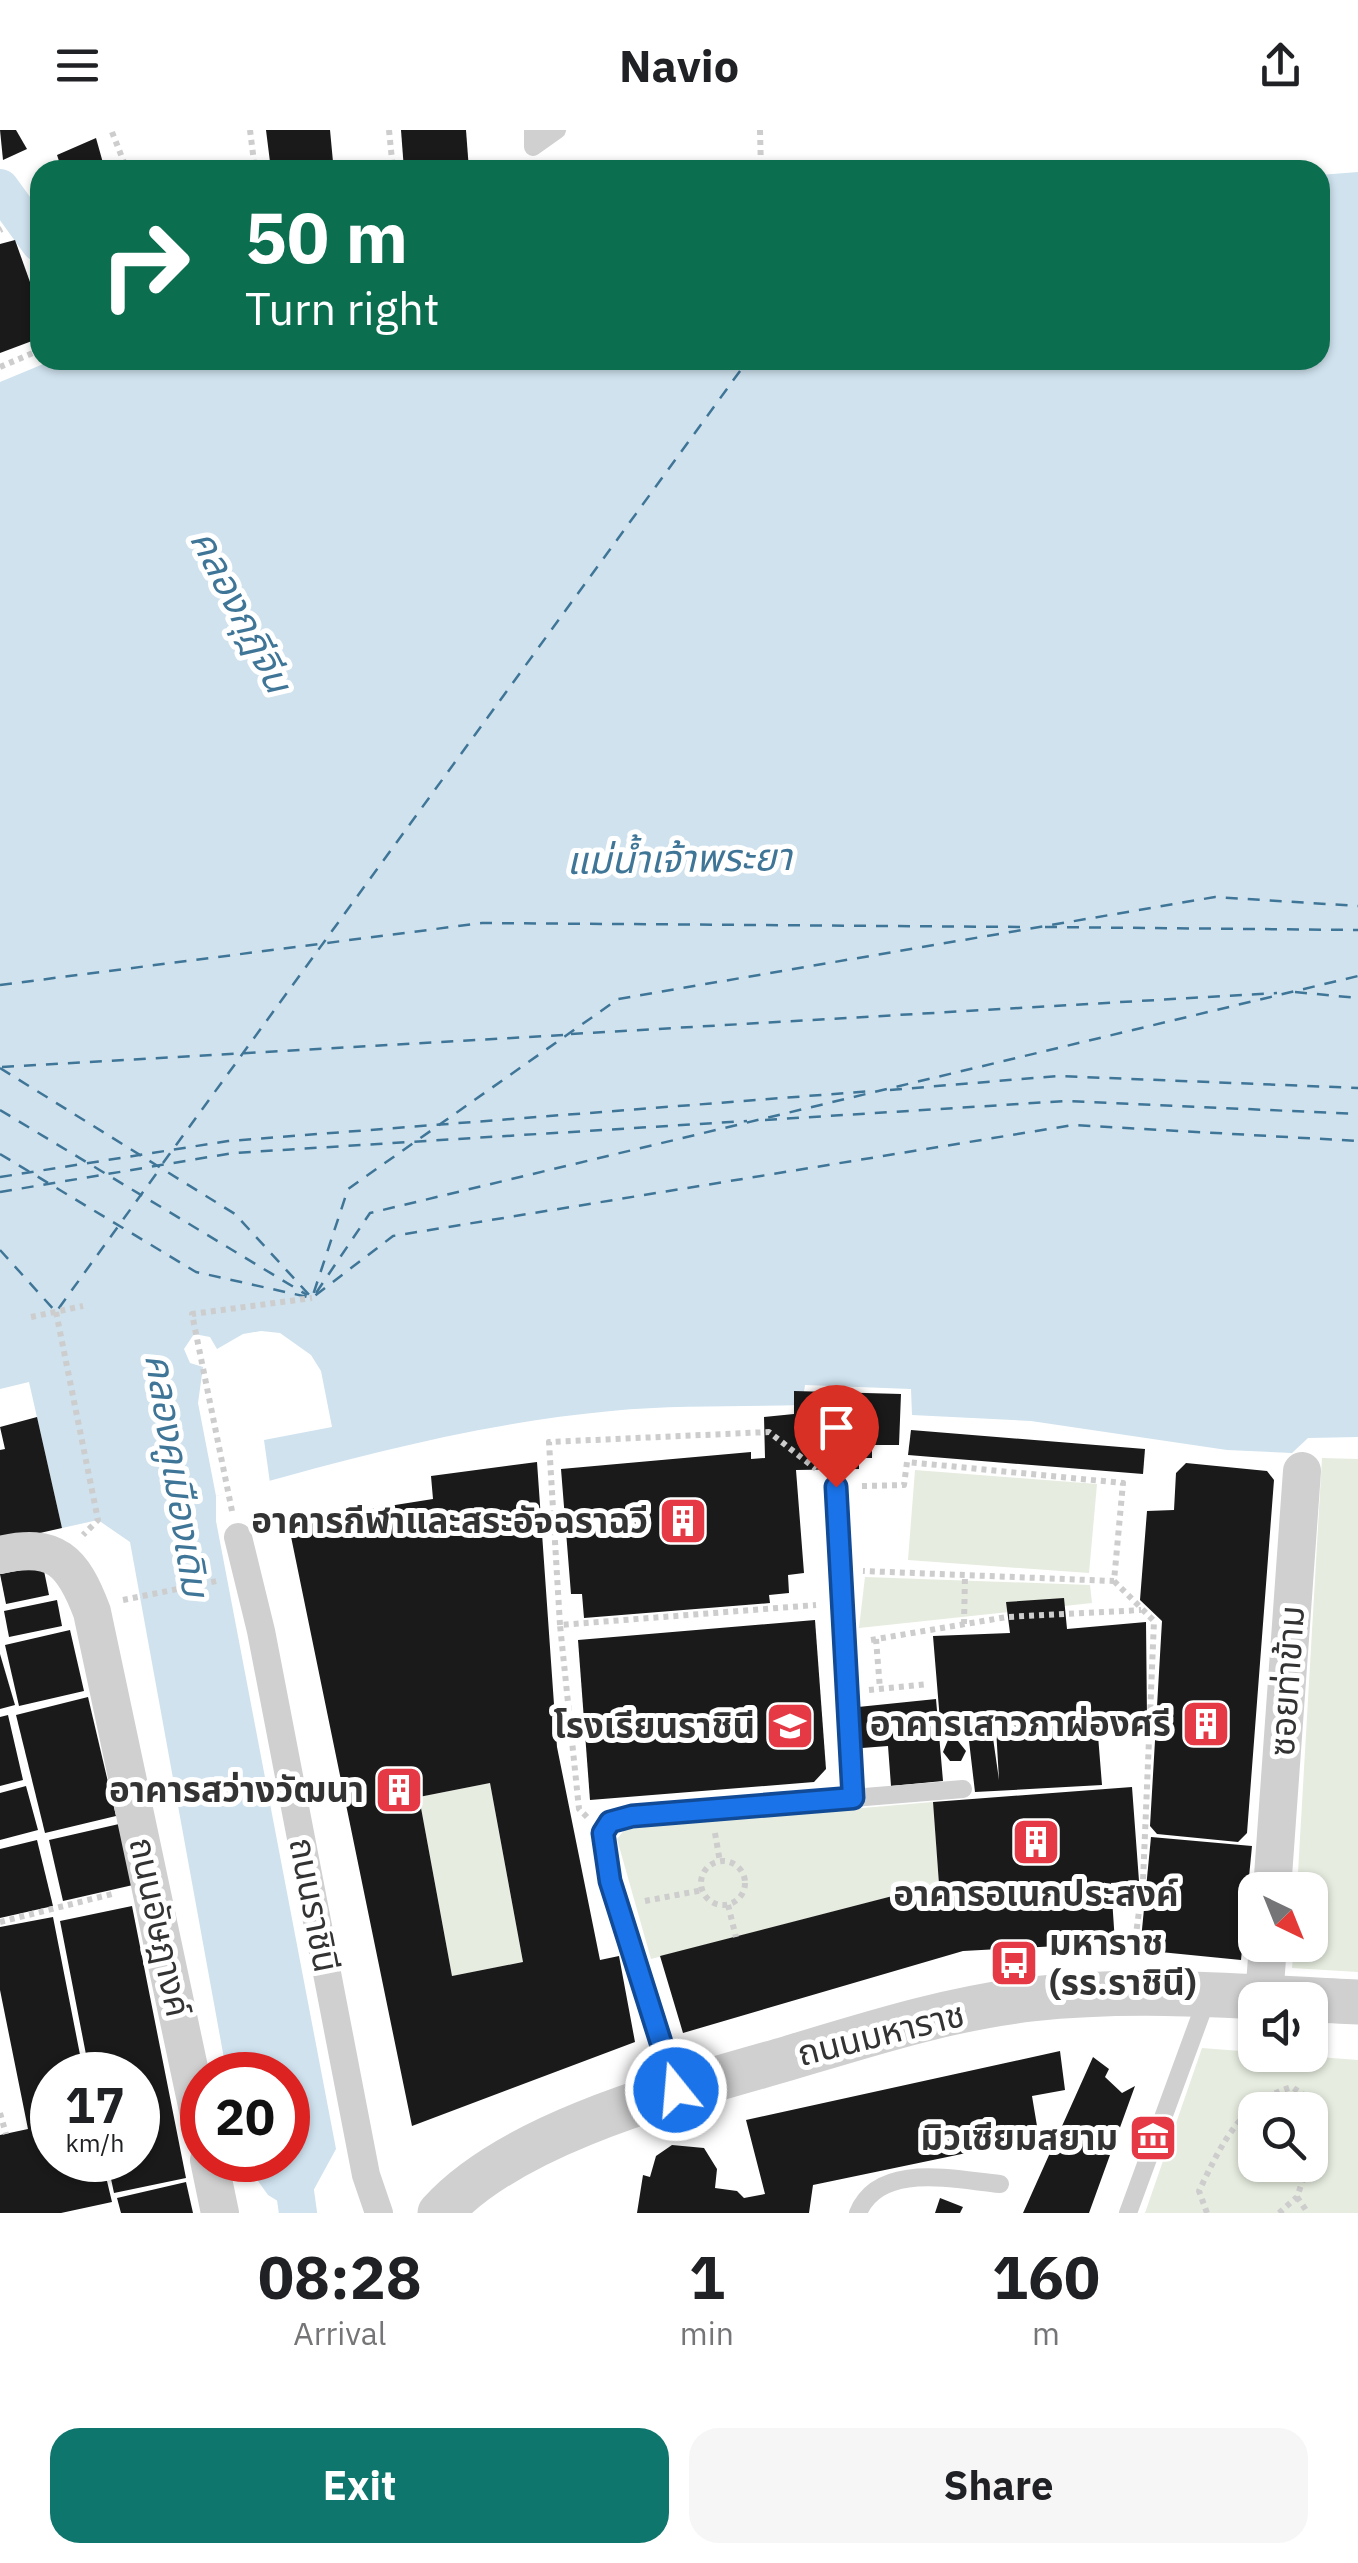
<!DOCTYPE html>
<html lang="en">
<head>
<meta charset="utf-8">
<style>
	:root { --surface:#fff; --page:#f6f6f6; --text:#202124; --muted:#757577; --accent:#0f766e }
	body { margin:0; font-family:"IBM Plex Sans","Noto Sans Thai",sans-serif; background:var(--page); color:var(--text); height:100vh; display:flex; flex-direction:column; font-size:38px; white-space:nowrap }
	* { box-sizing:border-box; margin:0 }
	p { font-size:32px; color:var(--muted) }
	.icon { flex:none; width:55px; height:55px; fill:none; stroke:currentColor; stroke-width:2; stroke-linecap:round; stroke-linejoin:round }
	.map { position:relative; height:2083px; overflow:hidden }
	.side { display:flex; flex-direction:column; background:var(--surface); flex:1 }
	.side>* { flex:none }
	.guide { position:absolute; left:30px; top:30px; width:1300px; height:210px; border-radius:30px; box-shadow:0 2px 8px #0004; background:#0b6e4f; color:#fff; overflow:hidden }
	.needle { width:65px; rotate:137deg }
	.fabs { position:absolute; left:1238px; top:1742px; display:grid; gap:20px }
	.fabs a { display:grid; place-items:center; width:90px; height:90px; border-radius:20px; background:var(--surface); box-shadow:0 2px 8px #0004; font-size:50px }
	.speed { position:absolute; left:30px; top:1922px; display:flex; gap:20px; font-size:50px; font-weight:700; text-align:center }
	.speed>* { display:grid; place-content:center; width:130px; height:130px; border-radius:50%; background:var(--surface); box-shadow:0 2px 8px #0004; line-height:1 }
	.speed small { font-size:25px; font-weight:400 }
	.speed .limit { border:15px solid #d22; background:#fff; color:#111 }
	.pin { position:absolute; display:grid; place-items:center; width:85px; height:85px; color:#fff; margin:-102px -42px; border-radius:50% 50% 50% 0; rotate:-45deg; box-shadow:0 0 10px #0007 }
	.pin .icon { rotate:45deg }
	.me { position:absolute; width:110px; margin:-55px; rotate:343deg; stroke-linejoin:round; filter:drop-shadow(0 0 8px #0008) }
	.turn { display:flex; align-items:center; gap:35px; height:210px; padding:0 50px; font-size:45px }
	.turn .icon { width:130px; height:130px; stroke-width:2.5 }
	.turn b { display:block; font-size:70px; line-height:85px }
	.eta { display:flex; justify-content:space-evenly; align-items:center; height:170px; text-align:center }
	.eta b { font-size:60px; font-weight:800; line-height:70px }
	.action { display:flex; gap:20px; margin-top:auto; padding:20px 50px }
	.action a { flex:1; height:115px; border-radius:30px; background:var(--accent); color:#fff; font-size:40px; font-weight:800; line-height:115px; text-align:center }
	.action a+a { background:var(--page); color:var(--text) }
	header { display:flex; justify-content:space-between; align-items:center; height:130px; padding:0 50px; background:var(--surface); font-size:45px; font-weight:800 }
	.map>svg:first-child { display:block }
	.green { fill:#e6ecdf; fill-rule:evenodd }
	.water { fill:#cfe2ee }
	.pier { fill:#fff }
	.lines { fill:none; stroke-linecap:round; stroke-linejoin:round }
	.canal { stroke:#cfe2ee; stroke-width:38 }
	.ferry { stroke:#3f7597; stroke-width:2.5; stroke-dasharray:12 10; stroke-linecap:butt }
	.building { fill:#1a1a1a; fill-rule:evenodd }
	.path { stroke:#cdcdcd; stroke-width:6; stroke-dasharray:5 5; stroke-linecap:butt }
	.service { stroke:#d0d0d0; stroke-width:18 }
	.pedestrian { stroke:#d0d0d0; stroke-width:28 }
	.minor { stroke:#d0d0d0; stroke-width:38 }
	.tertiary { stroke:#d0d0d0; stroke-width:45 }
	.route-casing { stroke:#114b97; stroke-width:25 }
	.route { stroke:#1a73e8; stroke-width:18 }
	.labels { text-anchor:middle; stroke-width:10; stroke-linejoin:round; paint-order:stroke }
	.poi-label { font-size:35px; font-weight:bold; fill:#333; stroke:#fff; text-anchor:end }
	.street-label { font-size:35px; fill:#333; stroke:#fff }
	.water-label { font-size:38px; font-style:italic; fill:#3f7597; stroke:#fff }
</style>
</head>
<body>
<header><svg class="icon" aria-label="menu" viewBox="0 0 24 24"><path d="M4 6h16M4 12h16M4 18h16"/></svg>Navio<svg class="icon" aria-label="share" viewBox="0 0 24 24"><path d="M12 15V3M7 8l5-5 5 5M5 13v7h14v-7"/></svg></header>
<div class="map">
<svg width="1358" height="2083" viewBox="0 0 1358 2083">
	<rect width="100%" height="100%" fill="#fff"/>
	<g class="green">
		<path d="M1322,1328l36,1v513l-66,-4 2,-23h16v-55h-13z"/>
		<path d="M915,1340l182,14 -8,89 -181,-13z"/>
		<path d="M865,1447l225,8 2,18 -233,25z"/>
		<path d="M490,1653l33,179 -71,14 -33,-179z"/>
		<path d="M933,1672l6,82 -288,75 -34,-120 9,-11z"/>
		<path d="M1202,1918l156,12v153h-213zM1310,1980v55h-55v-55z"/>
	</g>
	<path class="water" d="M1358,42v1265l-50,1 -16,15 -65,-3 -196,-29 -119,-6 -1,-26 -106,-4 -3,20c-63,2 -128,0 -191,6 -132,12 -267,48 -395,85v25l120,628 -24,44 -31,10 -13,-8 -25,-35h45v-85h-61l-97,-533 -32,-22 -36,8 -33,-146 -29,7v-1007l53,-22h1267v-185z"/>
	<path class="pier" d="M261,1201l19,2 31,22 10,16 11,56 -68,13 6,43 -54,13 -18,-93 5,-36 -13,-4 -6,-14 10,-15 16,3 7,12 26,-15z"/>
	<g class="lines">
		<g class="canal">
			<path d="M0,58l40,55"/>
			<path d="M288,2011l10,72"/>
		</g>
		<g class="ferry">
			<path d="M1045,797l313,3"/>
			<path d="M0,855l482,-62 545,4"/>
			<path d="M1295,862l63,6"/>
			<path d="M571,904l706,-41"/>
			<path d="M2,937l561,-32"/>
			<path d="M0,938l235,146 77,84 36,-109 270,-190 597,-102 143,9"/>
			<path d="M890,960l167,-14 301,12"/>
			<path d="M0,980l307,185"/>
			<path d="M765,990l301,-19 292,13"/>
			<path d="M0,1024l196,118 116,26 81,-62 680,-111 285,16"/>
			<path d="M163,1033l585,-803"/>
			<path d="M0,1047l228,-36 644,-50"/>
			<path d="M0,1062l233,-39 514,-32"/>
			<path d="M0,1120l56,62 103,-142"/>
			<path d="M316,1163l54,-80 988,-237"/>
		</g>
	</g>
	<g class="building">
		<path d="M0,0h16l11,19 -24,11z"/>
		<path d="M266,0h64l3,32 -31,8h-31z"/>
		<path d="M401,0h65l3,40h-65z"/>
		<path d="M96,8l9,32h-57l12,-6 -3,-9z"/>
		<path d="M15,110l25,70v28l-40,15v-109z"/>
		<path d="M794,1261l107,3 -2,51h-27v13h-13v11l-63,1 8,103 -16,2 1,18 -20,2 1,8 -186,15 -2,-24h-11l-10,-125 190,-17v7l14,-1 -1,-41 30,-3z"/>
		<path d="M37,1287l25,111 -62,14v-92l5,-1 -5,-22z"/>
		<path d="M911,1300l234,19 -2,25 -235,-19z"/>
		<path d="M537,1332l20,285 43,213 19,-4 16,86 -223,84 -124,-604 145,-23 -2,-23zM490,1653l33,179 -71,14 -33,-179z"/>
		<path d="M1186,1333l81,8 7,9 -27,353 -9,9 -81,-8 -7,-8 12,-205 -22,-21 7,-89 27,-1 2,-37z"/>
		<path d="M43,1436l6,29 -43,9 -6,-30z"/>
		<path d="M1064,1468l3,31 79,-7 1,97 -50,4 5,62 -127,7 -6,-51 24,-3 6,42 -3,-52 -55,5 -8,-97 77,-3 -4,-31z"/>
		<path d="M57,1470l5,26 -53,11 -5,-26z"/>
		<path d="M815,1490l11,149 -12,13 -224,18 -12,-160z"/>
		<path d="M70,1500l14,61 -65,15 -14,-61z"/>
		<path d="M0,1524l15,51 -15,4z"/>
		<path d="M88,1567l28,119 -71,17 -29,-118z"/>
		<path d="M936,1569l7,82 -52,5 -3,-40 -26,2 -4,-41z"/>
		<path d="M8,1585l15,65 -23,6v-69z"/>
		<path d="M948,1610l10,1 8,10 -5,10h-11l-7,-9z"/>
		<path d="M26,1656l12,44 -38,10v-47z"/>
		<path d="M1132,1657l7,94 -28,2 4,60 -152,8 -280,82 -23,-77 279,-72 -6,-82z"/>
		<path d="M119,1694l14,61 -70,16 -14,-61z"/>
		<path d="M1151,1707l101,9 -11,114 -101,-10z"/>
		<path d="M37,1710l16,66 -53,12v-69z"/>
		<path d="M132,1776l54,272 -72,15 -7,-33h31v-85h-48l-30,-154z"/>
		<path d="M53,1787l31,158h-32v85h50l10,42 -51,11h-61v-78l28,-6 -28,-139v-63z"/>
		<path d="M1060,1921l5,39 -33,6 7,42 -226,47 -4,28h-172l6,-38 7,2 6,-21 16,-11 32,3 13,21 -2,19 22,3 7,7 21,-4 -19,-74z"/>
		<path d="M1093,1927l16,12 -4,8 17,16 13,-7 -46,127h-66z"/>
		<path d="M186,2052l7,31h-72l-4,-15z"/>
		<path d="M940,2068l23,9 -3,6h-25z"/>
	</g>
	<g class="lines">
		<g class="path">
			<path d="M250,0l5,40"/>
			<path d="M389,0l4,40"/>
			<path d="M760,0l1,40"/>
			<path d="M112,2l15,38"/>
			<path d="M373,40l20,-5"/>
			<path d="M0,100l2,-1"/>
			<path d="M0,237l40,-17"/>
			<path d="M56,1182l42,208 -15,15"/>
			<path d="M31,1187l52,-11"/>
			<path d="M862,1356l42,-1 3,-23 216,21 -9,98 -251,-10"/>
			<path d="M232,1381l-40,-197 120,-16"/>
			<path d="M1114,1451l40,40 -11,260 -10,76"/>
			<path d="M123,1470l94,-19"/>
			<path d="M964,1494l1,-49"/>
			<path d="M560,1495l-11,-183 220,-10 47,37"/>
			<path d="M876,1509l4,50"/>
			<path d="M871,1510l136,-23 134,-7"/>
			<path d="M869,1560l59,-6"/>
			<path d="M587,1687l-8,-8 -19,-184 256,-20"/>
			<path d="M715,1703l5,29"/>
			<circle cx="723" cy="1753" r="22"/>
			<path d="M645,1771l58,-11"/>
			<path d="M728,1775l8,32"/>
			<path d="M0,1792l116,-29"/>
			<path d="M0,1983l6,21"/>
			<path d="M1310,1983l4,25 -4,17"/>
			<path d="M1297,2067l11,16"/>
			<path d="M1207,2083l-8,-22c22,-46 42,-90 93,-104l16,11 2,12"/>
			<path d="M1279,2083l18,-16 11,-32"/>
		</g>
		<g class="service">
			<path d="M533,0v17l24,-17"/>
			<path d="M836,1357l17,311"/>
			<path d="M676,1960l-73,-238c0,-25 6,-29 29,-36l331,-27"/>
			<path d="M858,2083c21,-52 97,-33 142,-29"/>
			<path d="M1128,2083l79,-215"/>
		</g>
		<path class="pedestrian" d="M238,1407l23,94 105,544 13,38"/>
		<g class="minor">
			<path d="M0,1425c55,-13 73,6 92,57l110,517"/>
			<path d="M1272,1760l30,-419"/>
			<path d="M1264,1868l4,-53"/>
			<path d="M209,2030l11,53"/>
		</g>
		<path class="tertiary" d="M440,2083c75,-83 243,-124 349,-155 80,-24 161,-50 243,-59 108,-12 218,-2 326,3"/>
	</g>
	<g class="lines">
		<g class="route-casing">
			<path id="route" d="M676,1960l-66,-209 -7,-48 7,-11 22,-6 221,-18 -17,-311"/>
		</g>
		<use href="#route" class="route"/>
	</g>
	<defs>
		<g id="building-square" transform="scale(2.5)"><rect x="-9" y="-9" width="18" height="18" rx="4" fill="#e63946" stroke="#fff"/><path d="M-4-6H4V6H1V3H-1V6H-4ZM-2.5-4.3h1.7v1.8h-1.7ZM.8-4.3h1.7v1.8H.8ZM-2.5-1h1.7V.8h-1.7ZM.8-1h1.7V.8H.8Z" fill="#fff"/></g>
		<g id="school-square" transform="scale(2.5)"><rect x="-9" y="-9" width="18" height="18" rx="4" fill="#e63946" stroke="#fff"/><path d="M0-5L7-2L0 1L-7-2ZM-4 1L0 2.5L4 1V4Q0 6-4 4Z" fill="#fff"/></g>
		<g id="bus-square" transform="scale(2.5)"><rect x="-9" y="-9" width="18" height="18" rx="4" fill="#e63946" stroke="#fff"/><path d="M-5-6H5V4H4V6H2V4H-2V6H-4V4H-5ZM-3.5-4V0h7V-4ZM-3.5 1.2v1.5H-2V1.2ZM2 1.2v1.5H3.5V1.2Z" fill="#fff"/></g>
		<g id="museum-square" transform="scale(2.5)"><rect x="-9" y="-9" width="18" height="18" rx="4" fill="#e63946" stroke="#fff"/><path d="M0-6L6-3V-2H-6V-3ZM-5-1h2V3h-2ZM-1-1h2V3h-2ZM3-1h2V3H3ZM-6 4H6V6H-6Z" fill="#fff"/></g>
	</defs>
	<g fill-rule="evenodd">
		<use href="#building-square" x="683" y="1391"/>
		<use href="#building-square" x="1206" y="1594"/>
		<use href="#school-square" x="790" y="1596"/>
		<use href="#building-square" x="399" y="1660"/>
		<use href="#building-square" x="1036" y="1712"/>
		<use href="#bus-square" x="1014" y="1833"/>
		<use href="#museum-square" x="1153" y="2008"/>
	</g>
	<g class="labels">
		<g class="poi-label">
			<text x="648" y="1403">อาคารกีฬาและสระอัจฉราฉวี</text>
			<text x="1171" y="1606">อาคารเสาวภาผ่องศรี</text>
			<text x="755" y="1608">โรงเรียนราชินี</text>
			<text x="364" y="1672">อาคารสว่างวัฒนา</text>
			<text x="1036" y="1776" text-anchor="middle">อาคารอเนกประสงค์</text>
			<text x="1049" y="1825" text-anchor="start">มหาราช<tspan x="1049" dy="40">(รร.ราชินี)</tspan></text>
			<text x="1118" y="2020">มิวเซียมสยาม</text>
		</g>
		<g class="street-label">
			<text transform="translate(1287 1551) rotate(-86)" y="12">ซอยท่าข้าม</text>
			<text transform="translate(314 1775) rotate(79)" y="12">ถนนราชินี</text>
			<text transform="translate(160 1797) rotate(78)" y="12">ถนนอัษฎางค์</text>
			<text transform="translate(881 1904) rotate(-14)" y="12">ถนนมหาราช</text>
		</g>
		<g class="water-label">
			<text transform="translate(241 481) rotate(63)" y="13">คลองกุฎีจีน</text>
			<text transform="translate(679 729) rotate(-1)" y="13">แม่น้ำเจ้าพระยา</text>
			<text transform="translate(177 1345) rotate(81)" y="13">คลองคูเมืองเดิม</text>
		</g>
	</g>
</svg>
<div class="fabs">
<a><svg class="needle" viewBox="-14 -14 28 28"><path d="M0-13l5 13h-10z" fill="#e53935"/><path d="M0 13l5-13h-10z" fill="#757577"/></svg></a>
<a><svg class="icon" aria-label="sound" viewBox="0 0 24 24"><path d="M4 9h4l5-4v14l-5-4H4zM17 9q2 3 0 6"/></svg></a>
<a><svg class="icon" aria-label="search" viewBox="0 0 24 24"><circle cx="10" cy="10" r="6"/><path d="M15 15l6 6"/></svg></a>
</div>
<div class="speed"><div>17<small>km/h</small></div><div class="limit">20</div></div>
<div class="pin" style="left:836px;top:1357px;background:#d93025"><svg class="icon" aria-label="arrive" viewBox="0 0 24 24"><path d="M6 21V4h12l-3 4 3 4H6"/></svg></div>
<svg class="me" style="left:676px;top:1960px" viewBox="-20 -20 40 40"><circle r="17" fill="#1a73e8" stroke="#fff" stroke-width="3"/><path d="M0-11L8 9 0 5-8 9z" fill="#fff"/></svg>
<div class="guide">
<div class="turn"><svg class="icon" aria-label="right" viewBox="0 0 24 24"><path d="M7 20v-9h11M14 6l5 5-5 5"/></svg><div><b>50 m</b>Turn right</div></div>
</div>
</div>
<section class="side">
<div class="eta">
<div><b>08:28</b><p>Arrival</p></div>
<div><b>1</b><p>min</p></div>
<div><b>160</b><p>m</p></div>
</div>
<div class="action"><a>Exit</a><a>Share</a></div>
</section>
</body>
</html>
